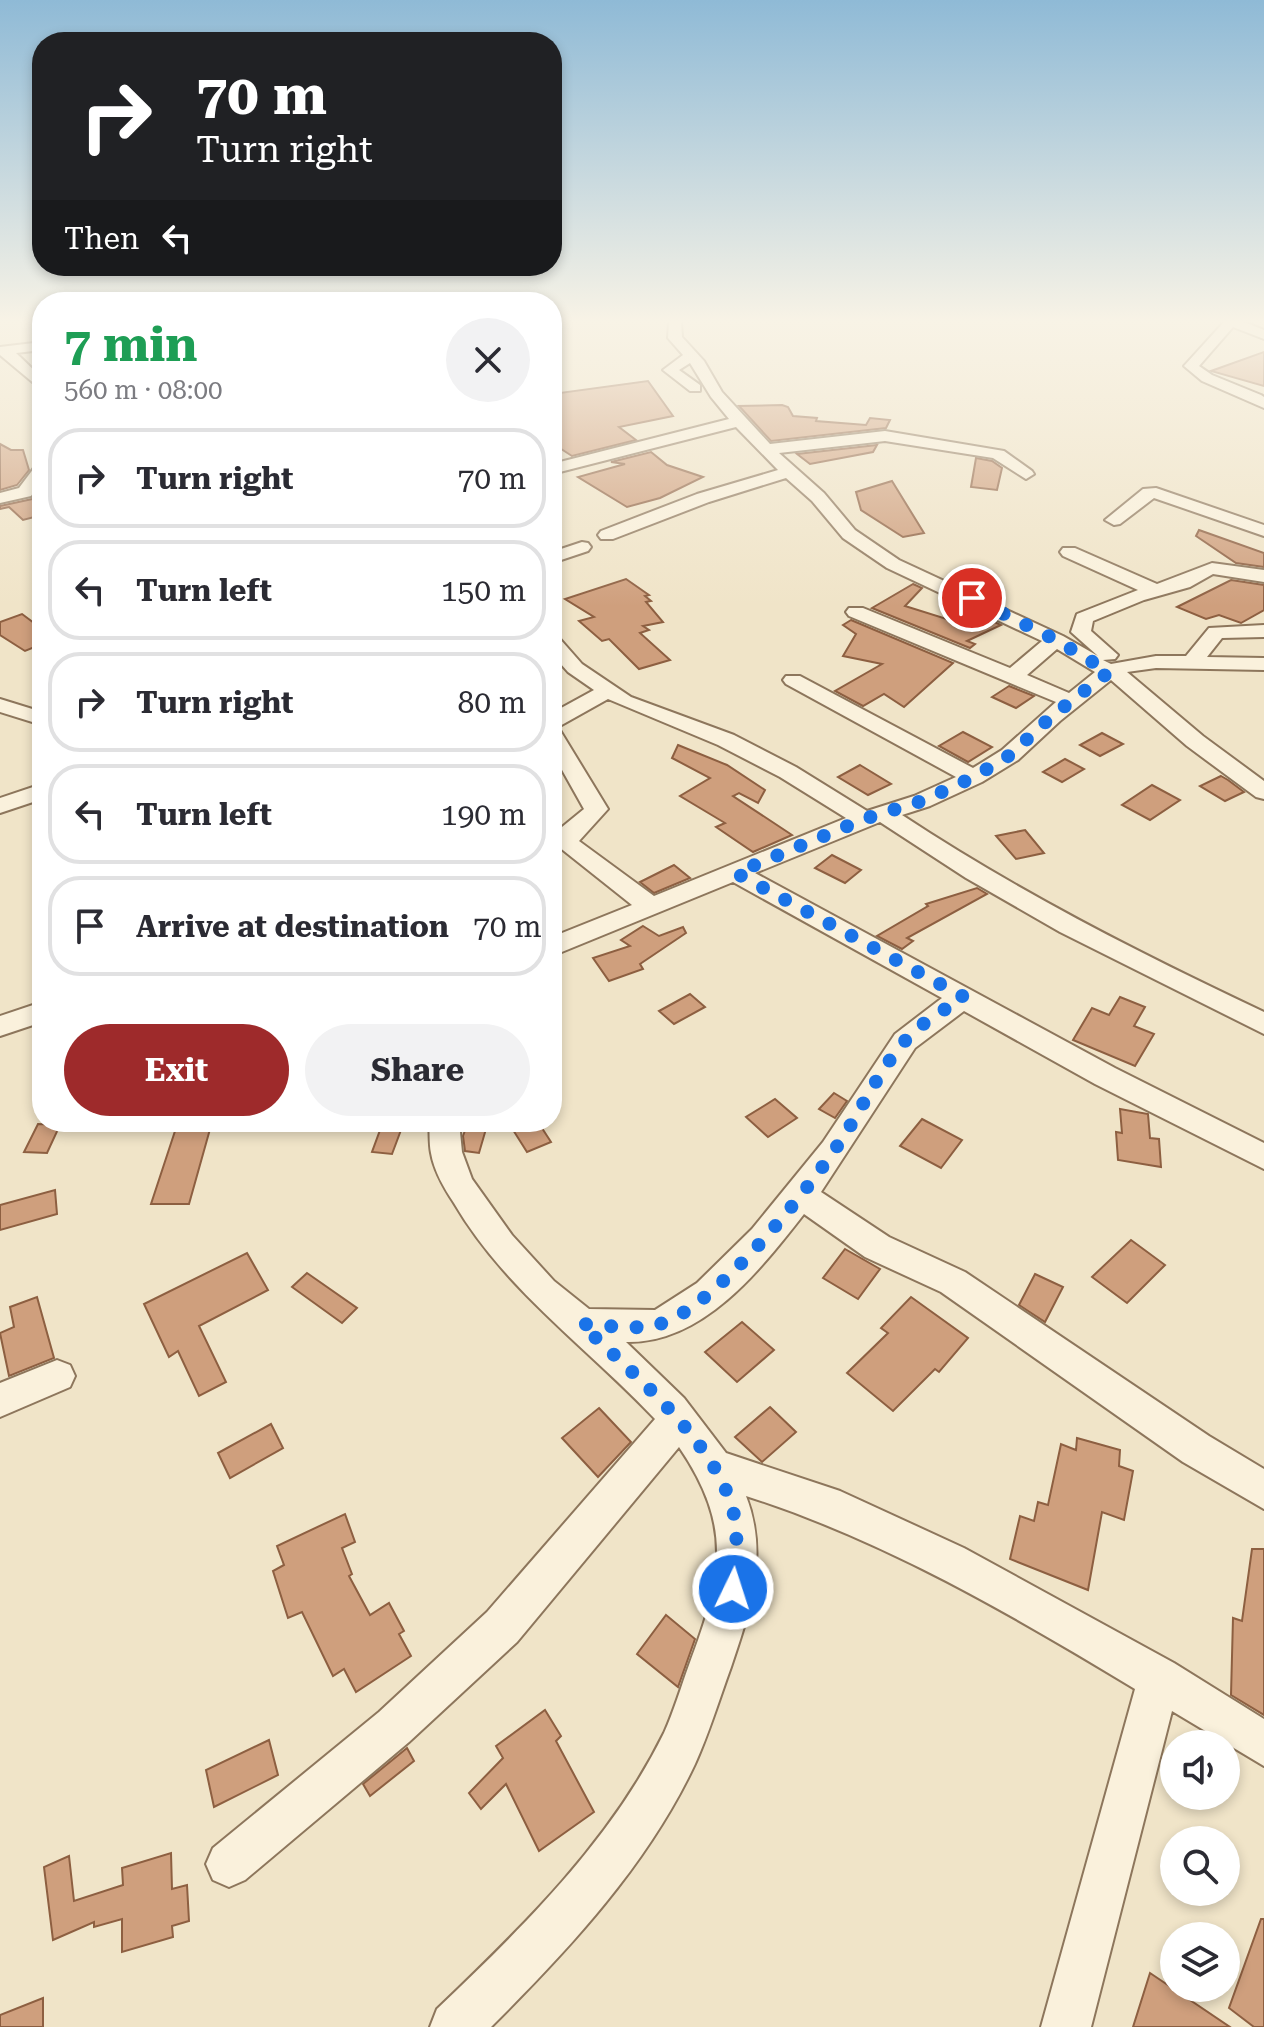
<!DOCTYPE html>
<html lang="en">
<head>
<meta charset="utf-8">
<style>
	:root { --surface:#fff; --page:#f2f2f3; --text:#2b2b33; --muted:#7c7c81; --line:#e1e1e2; --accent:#9e2a2b }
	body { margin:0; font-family:"Roboto Serif",serif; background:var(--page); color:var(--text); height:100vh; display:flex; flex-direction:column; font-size:30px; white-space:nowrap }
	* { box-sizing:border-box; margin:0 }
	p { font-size:26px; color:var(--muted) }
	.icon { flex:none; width:44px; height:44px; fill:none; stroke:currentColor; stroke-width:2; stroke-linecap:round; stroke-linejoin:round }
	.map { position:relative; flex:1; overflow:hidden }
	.panel { position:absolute; left:32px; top:292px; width:530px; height:840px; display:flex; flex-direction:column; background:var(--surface); border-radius:32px; box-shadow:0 4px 12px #0003 }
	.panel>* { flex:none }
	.banner { position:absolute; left:32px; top:32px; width:530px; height:244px; border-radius:32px; box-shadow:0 4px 12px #0003; background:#202124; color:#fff; overflow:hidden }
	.controls { position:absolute; left:1160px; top:1730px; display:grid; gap:16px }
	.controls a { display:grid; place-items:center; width:80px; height:80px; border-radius:50%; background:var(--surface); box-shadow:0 4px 12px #0003; font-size:40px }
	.pin { position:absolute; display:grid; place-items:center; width:68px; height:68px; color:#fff; margin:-34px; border:4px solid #fff; border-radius:50%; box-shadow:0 2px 8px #0007 }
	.me { position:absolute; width:88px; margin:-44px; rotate:4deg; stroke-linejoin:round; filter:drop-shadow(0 0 6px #0008) }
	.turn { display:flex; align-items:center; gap:28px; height:168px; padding:0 32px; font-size:36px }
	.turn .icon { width:104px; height:104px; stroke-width:2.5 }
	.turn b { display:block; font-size:56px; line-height:68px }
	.then { display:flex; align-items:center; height:76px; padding:0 32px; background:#0003; gap:16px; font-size:30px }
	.round { display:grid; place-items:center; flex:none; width:84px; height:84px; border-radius:42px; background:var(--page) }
	.head { display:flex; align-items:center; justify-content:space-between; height:136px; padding:0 32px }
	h1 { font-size:48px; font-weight:700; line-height:60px; color:#1e9e55 }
	.button { display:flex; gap:16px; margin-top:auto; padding:16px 32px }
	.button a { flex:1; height:92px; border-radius:48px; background:var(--accent); color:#fff; font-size:32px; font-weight:700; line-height:92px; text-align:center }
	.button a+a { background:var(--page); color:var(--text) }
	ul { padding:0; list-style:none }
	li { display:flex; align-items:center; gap:24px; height:100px; margin:0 16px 12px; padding:0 16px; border:4px solid var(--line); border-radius:32px }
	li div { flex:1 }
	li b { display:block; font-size:30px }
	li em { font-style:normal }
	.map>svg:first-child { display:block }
	.building { fill:#cf9f7d; stroke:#8d5f41; stroke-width:2 }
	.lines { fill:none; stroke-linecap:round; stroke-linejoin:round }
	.street-casing { stroke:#8d765c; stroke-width:4 }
	.street { fill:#faf1dc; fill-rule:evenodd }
	.route { stroke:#1a73e8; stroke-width:14; stroke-dasharray:0 25.2 }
</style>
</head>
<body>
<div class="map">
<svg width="1264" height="2027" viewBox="0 0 1264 2027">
	<rect width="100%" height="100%" fill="#f0e4c8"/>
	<g class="building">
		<path d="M1264,352v34l-53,-15z"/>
		<path d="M648,381l25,35 -54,11 17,13 -64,16 -20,-13v-49z"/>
		<path d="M782,405l6,2 5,9 24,2 -1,3 50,4 4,-7 20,2 -4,8 -115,13 -32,-35z"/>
		<path d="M0,444l11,6h12l6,20 -12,15 -17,5z"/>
		<path d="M877,445l-4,7 -63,12 -13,-10z"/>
		<path d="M651,452l16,13 36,12 -43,21 -33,9 -49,-30 47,-13 -14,-2z"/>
		<path d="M976,458l16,3 10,7 -5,22 -26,-3z"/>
		<path d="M892,481l32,52 -21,4 -42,-27 -5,-18z"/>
		<path d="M39,490l3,25 -19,5 -14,-13 -9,2v-3l32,-7z"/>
		<path d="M1199,530l65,23v14l-28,-4 -40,-27z"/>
		<path d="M626,579l23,16 -4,1 6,5 -5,1 17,20 -20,4 6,4 -9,3 30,27 -31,9 -30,-30 -7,2 -23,-20 15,-4 -29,-18z"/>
		<path d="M1231,580l33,5v25l-23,13 -22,-8 -13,4 -29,-12z"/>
		<path d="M913,584l9,4 -17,18 51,16 19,-9 26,12 -34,16 8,3 -5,4 -98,-40z"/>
		<path d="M22,614l20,15v15l-17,7 -25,-16v-13z"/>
		<path d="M851,620l102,43 -49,44 -20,-13 -21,12 -28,-15 47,-27 -39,-8 13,-22 -13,-9z"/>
		<path d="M1009,686l25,10 -18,12 -24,-11z"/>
		<path d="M963,732l29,15 -24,15 -29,-16z"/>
		<path d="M1102,733l21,11 -23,12 -20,-11z"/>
		<path d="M678,745l49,20 38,25 -7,13 -19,-10 -6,3 59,39 -39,17 -37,-25 9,-4 -45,-27 30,-18 -38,-20z"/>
		<path d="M1065,759l19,10 -22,13 -19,-10z"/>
		<path d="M860,765l31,19 -23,11 -30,-18z"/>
		<path d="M1221,776l7,4 16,12 -19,9 -25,-15z"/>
		<path d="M1152,785l28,15 -30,20 -28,-15z"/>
		<path d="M1025,830l19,23 -28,6 -20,-23z"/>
		<path d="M832,855l29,15 -16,13 -30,-15z"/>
		<path d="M674,865l16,13 -36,15 -14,-11z"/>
		<path d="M977,888l10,6 -80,44 6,3 -11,8 -25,-13 51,-30 -2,-2z"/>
		<path d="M643,926l16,10 24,-9 3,6 -46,31 3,5 -34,12 -16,-23 37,-12 -9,-6z"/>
		<path d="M690,994l15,13 -31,17 -15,-13z"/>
		<path d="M1120,997l25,10 -11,19 20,8 -19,32 -62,-26 19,-32 17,7z"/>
		<path d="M834,1093l13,8 -12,17 -16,-9z"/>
		<path d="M775,1099l22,19 -29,19 -22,-20z"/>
		<path d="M1120,1109l28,5 2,24 9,1 2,28 -43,-7 -2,-28 6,1z"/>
		<path d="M922,1119l40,21 -21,28 -41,-22z"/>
		<path d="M178,1122h34l-23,82h-38z"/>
		<path d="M383,1122h21l-12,32 -20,-2z"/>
		<path d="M468,1122h20l-9,31 -14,-2 -2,-15z"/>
		<path d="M508,1122h30l13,20 -24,10z"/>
		<path d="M38,1124l22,1 -13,28 -23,-1z"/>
		<path d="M55,1190l2,24 -57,16v-25z"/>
		<path d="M1131,1240l34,25 -38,38 -35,-26z"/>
		<path d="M845,1249l35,20 -22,30 -35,-21z"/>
		<path d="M247,1253l21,37 -69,36 27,56 -27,14 -21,-45 -9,6 -25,-53z"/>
		<path d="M307,1273l50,35 -15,15 -50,-36z"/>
		<path d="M1035,1274l28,13 -18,35 -26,-17z"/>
		<path d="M37,1297l17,61 -45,18 -9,-43 14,-6 -4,-20z"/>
		<path d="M911,1297l57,41 -29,34 -4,-3 -42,42 -46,-38 41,-40 -7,-5z"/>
		<path d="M742,1322l32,28 -37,32 -32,-30z"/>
		<path d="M770,1407l26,25 -34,30 -27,-25z"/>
		<path d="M599,1408l32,34 -33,35 -36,-39z"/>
		<path d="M271,1424l12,24 -53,30 -12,-25z"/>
		<path d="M1077,1438l43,12 -1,16 14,5 -9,49 -22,-8 -14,78 -78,-31 10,-43 14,5 4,-19 10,3 13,-61 15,6z"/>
		<path d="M345,1514l10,28 -13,6 10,26 -3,2 21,39 19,-12 15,28 -5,3 12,22 -55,36 -12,-23 -11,7 -31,-64 -14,6 -15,-47 11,-6 -7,-19z"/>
		<path d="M1252,1549h12v166l-33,-20 2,-77 9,3z"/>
		<path d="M666,1615l29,24 -17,48 -41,-33z"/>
		<path d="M545,1710l16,26 -5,5 38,71 -55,39 -33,-67 -25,25 -12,-16 34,-35 -7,-12z"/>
		<path d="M269,1740l9,35 -64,32 -8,-37z"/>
		<path d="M407,1748l7,13 -44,35 -7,-12z"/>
		<path d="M171,1853l1,36 15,-4 2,36 -17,5 1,11 -51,15v-33l-28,8v-5l-41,18 -9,-73 25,-11 5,45 49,-16 -1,-17z"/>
		<path d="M1261,1919h3v108h-10l-25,-19z"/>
		<path d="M1150,1973l80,54h-97z"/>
		<path d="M43,1998v29h-43v-12z"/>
	</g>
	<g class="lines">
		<g class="street-casing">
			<g id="street">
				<path d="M669,322h12l1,15 22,24 18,31 48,52 115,-13 119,20 28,20 2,3 -8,5 -33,-21 -108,-17 -106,12 45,40 31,37 44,30 164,76 35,20 -27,-24 6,-18 61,-24 -75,-34 -3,-4 3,-4h12l82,36 55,-21 52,7v12l-51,-8 -23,13 -46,13 -51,21 -2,10 27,24 -3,4 -12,1 8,4 45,-8h30l23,-28 55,-3v12l-42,1 -15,19 57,1v12l-108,-2 -29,4 76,64 61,45v18l-8,-2 -69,-51 -76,-66 -51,41 -42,39 -36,22 -52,24 -28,9c115,76 237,138 362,197v22l-204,-102 -94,-54 -86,-56 -125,51 360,195 149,75v26l-169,-85 -131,-73 -49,37 -94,144 68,45 76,35 244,164 55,33v40l-81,-47 -242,-170 -76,-35 -61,-43c-43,55 -101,130 -178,128l58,56 42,55 114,38 124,57 210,115 90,56v47l-92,-55 -81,316h-50l94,-338c-124,-75 -251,-149 -389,-193 23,59 4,115 -15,171 -12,33 -22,66 -36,97 -48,102 -126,185 -204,263h-61l7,-18c86,-82 174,-168 227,-276 10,-22 17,-46 25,-68 33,-88 45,-137 -10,-218l-162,195 -108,100 -164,138 -16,7 -16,-7 -7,-16 7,-16 166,-136 108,-100 168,-193c-68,-72 -150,-129 -201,-216 -10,-15 -20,-32 -23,-50 -2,-10 -1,-21 -2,-31h30l3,30 10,27 40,56 42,46 35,28 66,1 42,-27 55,-54 71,-87 72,-108 47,-36 -209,-116 -181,74v-19l80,-32 -78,-62 8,-16 22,-18 -32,-57v-39l42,-23 -26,-18 -16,-18v-17l8,2 22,25 49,33 103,38 62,32 71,44 47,-15 42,-19 -170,-93 -3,-4 3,-4h14l173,92 29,-18 54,-48 -207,-86 -3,-4 3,-4h14l147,60 32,-27 -155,-73 -44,-30 -31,-37 -26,-23 -77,24 -96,37h-12l-3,-4 3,-4 96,-37 81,-24 -42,-43 -184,47v-10l177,-45 -18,-22 -21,-34 -11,7 21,15v6h-10l-27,-21 20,-15 -15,-17zM1057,649l38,23 -26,21 -42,-18zM608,699l110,46 62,32 66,41 -192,78 -75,-55 29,-32 -50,-82z"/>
				<path d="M1224,322h20l20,8v9l-31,-12 -34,39 13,9 49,20 3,2v11l-62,-27 -18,-15z"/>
				<path d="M42,342v8l-26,3 26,25v12l-42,-35v-8z"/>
				<path d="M42,467v13l-11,16 -31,7v-10l19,-5 15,-20z"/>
				<path d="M1156,488l108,37v11l-110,-38 -34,26 -6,1 -9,-5 38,-31z"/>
				<path d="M582,542l6,1 3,4 -3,4 -36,12v-11z"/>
				<path d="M0,699l42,13v13l-42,-13z"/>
				<path d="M42,784v15l-42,14v-15z"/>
				<path d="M42,1002v20l-42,14v-20z"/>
				<path d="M57,1360l13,5 5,11 -5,11 -70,30v-34z"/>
			</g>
		</g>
		<use href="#street" class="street"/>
	</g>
	<linearGradient id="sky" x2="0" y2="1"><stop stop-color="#8fbad6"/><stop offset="0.53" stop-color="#f8f3e6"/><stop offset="1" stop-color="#f8f3e6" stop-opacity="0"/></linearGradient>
	<rect width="1264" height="606" fill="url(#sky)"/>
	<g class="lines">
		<path class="route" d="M733,1589c4,-24 5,-50 1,-74 -15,-71 -103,-143 -153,-191 24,1 56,7 79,0 57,-17 157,-144 189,-196 18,-30 33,-61 56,-87 15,-18 40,-31 59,-44l-228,-124 128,-54 58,-18 52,-24 36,-22 42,-39 57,-44 -53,-32 -84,-42"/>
	</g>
</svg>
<div class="controls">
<a><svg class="icon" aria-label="sound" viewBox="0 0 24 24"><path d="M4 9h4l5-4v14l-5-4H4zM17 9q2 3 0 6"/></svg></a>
<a><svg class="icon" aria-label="search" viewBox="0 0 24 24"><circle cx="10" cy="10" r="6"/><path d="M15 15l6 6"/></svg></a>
<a><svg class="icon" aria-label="layers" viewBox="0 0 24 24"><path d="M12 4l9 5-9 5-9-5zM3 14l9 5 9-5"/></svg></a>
</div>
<div class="pin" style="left:972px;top:598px;background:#d93025"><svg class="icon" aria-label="arrive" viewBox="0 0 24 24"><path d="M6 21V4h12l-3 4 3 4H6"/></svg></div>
<svg class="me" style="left:733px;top:1589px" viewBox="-20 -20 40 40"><circle r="17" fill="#1a73e8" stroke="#fff" stroke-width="3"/><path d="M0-11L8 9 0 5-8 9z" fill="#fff"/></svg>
<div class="banner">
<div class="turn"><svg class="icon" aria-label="right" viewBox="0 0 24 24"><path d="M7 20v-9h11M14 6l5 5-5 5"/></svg><div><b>70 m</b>Turn right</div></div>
<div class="then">Then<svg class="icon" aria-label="left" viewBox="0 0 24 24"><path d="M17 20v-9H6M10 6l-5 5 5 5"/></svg></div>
</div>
<section class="panel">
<div class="head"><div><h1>7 min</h1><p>560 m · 08:00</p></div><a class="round"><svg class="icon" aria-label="close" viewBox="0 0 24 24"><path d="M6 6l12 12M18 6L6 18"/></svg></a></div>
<ul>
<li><svg class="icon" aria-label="right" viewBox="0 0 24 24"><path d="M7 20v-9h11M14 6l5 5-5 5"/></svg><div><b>Turn right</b></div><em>70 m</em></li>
<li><svg class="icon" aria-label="left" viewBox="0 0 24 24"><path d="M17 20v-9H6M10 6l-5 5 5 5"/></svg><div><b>Turn left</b></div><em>150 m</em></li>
<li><svg class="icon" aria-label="right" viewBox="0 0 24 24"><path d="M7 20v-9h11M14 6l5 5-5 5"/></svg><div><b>Turn right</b></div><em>80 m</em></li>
<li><svg class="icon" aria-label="left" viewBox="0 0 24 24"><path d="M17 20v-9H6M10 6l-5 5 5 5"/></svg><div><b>Turn left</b></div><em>190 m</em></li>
<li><svg class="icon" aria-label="arrive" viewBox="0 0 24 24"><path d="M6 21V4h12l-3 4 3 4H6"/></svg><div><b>Arrive at destination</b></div><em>70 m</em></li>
</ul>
<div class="button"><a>Exit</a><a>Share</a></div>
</section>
</div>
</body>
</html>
